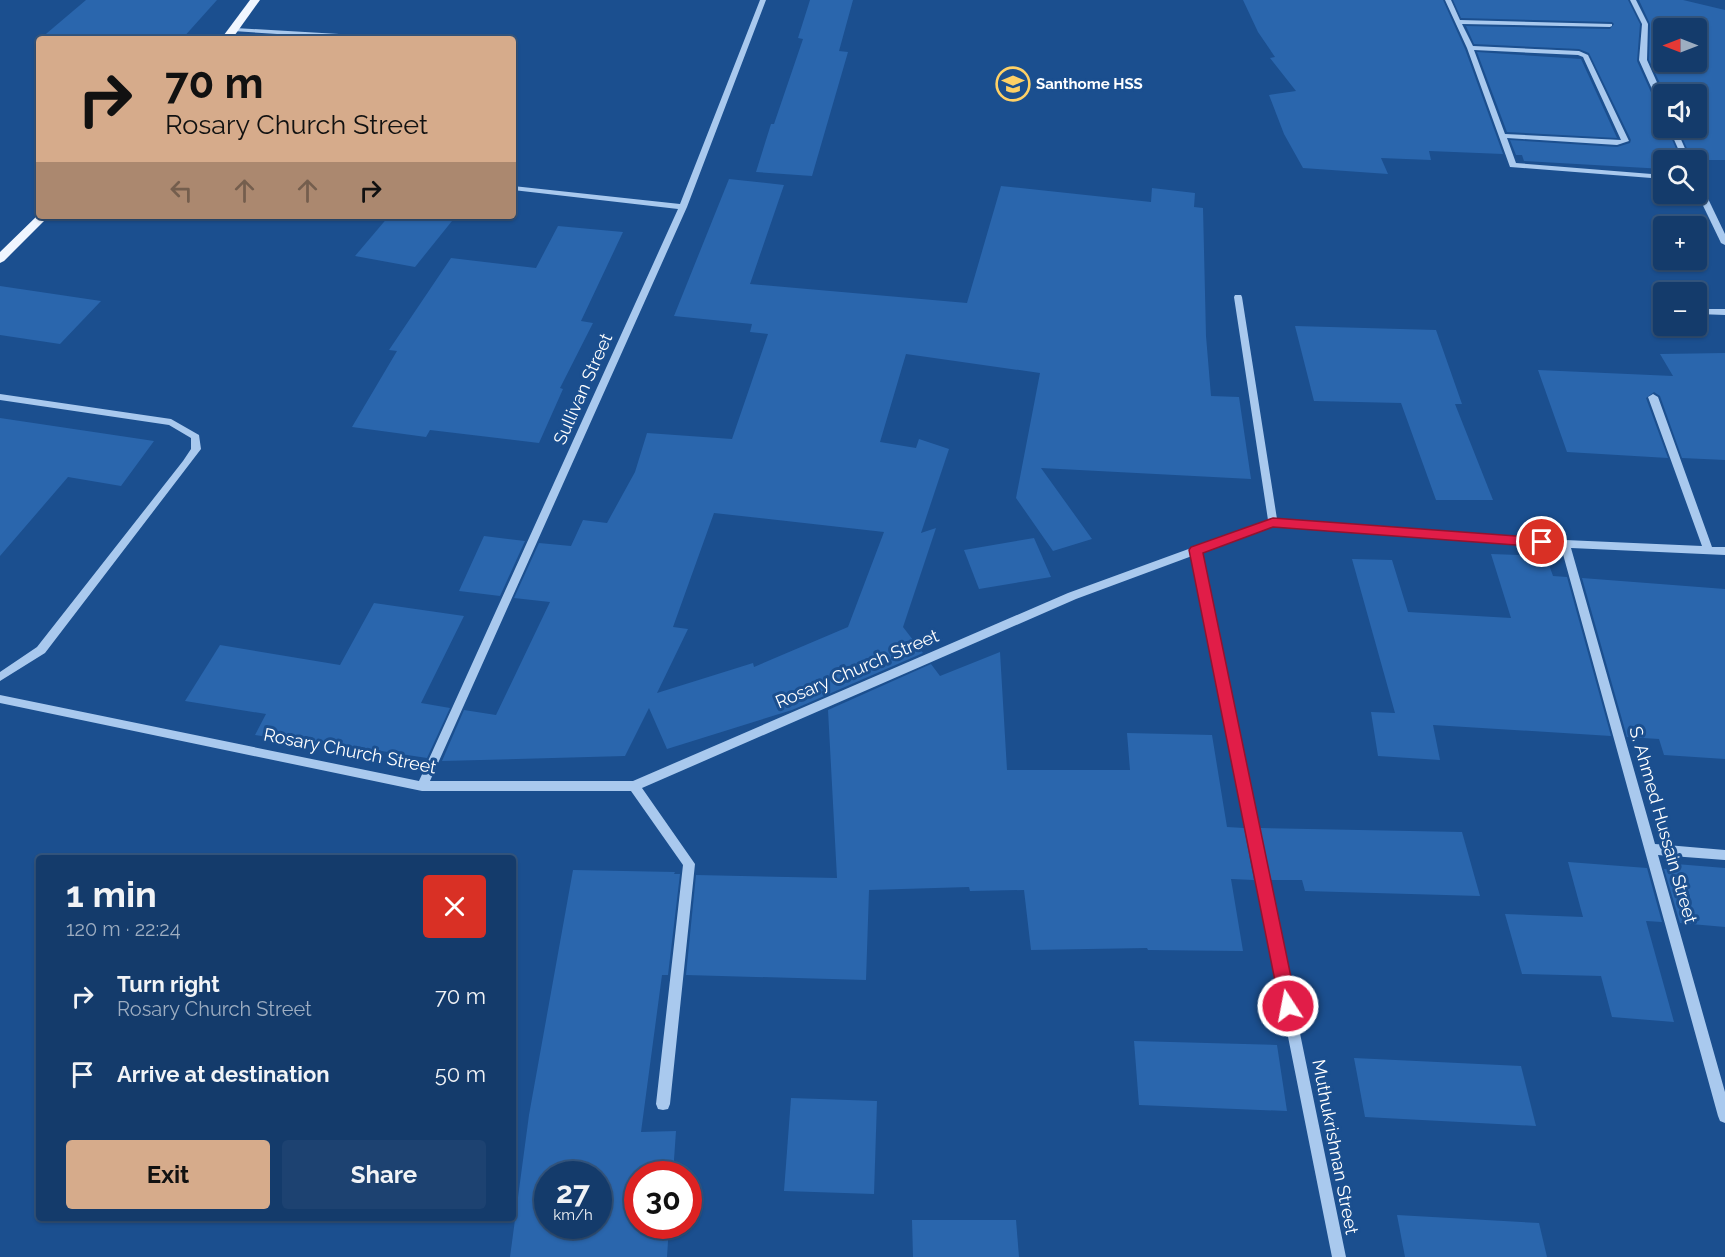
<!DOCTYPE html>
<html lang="en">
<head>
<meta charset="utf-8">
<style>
	:root { --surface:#143b6b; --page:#1d4271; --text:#f1f3f6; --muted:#9dadc1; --line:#33557e; --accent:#d6ab8b }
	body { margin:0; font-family:Raleway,sans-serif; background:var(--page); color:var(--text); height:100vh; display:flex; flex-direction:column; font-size:22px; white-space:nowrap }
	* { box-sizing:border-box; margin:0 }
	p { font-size:20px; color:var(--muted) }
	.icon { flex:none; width:33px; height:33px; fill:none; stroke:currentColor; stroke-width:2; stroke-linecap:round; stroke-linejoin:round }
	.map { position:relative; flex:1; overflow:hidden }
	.side { position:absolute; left:36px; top:855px; width:480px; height:366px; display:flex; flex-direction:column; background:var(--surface); border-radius:6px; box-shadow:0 2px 4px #0004,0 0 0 2px var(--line) }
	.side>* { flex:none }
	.banner { position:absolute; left:36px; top:36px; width:480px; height:183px; border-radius:6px; box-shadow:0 2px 4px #0004,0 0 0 2px var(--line); background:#d6ab8b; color:#111; overflow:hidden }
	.needle { width:39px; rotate:270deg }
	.tools { position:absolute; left:1653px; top:18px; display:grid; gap:12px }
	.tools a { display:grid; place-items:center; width:54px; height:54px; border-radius:6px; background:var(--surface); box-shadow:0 2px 4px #0004,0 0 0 2px var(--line); font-size:30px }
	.speed { position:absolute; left:534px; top:1161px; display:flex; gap:12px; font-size:30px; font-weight:700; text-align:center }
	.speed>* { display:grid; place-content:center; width:78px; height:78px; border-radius:50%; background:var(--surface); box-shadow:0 2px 4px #0004,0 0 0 2px var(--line); line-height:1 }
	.speed small { font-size:15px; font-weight:400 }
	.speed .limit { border:9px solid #d22; background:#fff; color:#111 }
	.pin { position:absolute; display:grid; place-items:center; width:51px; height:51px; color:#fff; margin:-26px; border:3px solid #fff; border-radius:50%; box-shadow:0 2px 6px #0007 }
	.me { position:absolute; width:66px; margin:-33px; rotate:349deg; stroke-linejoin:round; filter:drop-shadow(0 0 4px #0008) }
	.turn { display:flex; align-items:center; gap:21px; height:126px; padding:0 30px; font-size:27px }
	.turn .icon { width:78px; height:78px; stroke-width:2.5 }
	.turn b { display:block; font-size:42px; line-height:51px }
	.lanes { display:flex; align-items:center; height:57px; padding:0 30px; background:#0003; justify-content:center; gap:30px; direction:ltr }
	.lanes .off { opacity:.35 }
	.round { display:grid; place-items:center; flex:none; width:63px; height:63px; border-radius:6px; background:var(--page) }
	.head { display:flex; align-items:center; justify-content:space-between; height:102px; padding:0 30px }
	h1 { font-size:36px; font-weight:700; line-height:45px }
	.cta { display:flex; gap:12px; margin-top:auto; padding:12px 30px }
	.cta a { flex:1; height:69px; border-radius:6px; background:var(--accent); color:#111; font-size:24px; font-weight:700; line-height:69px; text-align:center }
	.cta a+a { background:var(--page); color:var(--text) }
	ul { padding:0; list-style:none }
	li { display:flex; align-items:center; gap:18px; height:78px; padding:0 30px }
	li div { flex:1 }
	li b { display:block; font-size:22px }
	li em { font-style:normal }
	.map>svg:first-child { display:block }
	.building { fill:#2a66ad; fill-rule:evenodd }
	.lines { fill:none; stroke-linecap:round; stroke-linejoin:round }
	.minor { fill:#a9c9ee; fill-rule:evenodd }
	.major { fill:#f0f6ff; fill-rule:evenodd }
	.route { fill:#e11d48; stroke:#92132f; stroke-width:1.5 }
	.labels { text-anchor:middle; stroke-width:6; stroke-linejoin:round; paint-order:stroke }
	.far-poi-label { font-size:15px; font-weight:bold; fill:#fff; stroke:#1b4f8f; text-anchor:start }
	.street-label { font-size:18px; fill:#fff; stroke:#1b4f8f }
</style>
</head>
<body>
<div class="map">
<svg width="1725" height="1257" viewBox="0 0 1725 1257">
	<rect width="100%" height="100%" fill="#1b4f8f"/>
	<g class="building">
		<path d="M86,0h131l-35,39h-142z"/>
		<path d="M810,0h43l-14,51 9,1 -36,124 -56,-4 15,-48h3l29,-85 -5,-1z"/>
		<path d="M1243,0h200l22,49 38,105 -74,-3 2,9 -50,-2 7,16 -85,-6 -19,-34 -15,-39 27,-4 -26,-33 5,-1 -17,-25z"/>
		<path d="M1453,0h175l12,24 -3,37 21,47 6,3v17h3l14,32h-17v9l-140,-8 -2,-6h-6l-6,-15 107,7 13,-4 1,-3 -42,-87 -10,-4 -105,-5 -8,-18 144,3 4,-5 -2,-2 -151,-4z"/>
		<path d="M1639,0h44l42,10v150h-33l-14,-32h18v-34h-31l-16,-34 1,-36zM1664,28h32v34h-32z"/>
		<path d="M1477,52l104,7 36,79 -110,-6z"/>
		<path d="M729,179l55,6 -34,99 217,19 34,-117 150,16 1,-14 43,5 -1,14 9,1 3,128 5,60 28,1 12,82 -210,-11 51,71 -39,12 -37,-53 24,-125 -134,-19 -26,88 36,6 3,-9 30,10 -28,84 15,-5 -33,99 20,26 -131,57 -125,39 -18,-41 -24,48 -183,5 22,-51 32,5 54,-113 -36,-4 25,-55 32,3 12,-26 24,3 28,-51 12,-39 85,6 36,-105 -18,-2 2,-8 -78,-8zM714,513l170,19 -36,95 -94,40 -1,-4 -96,30 31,-64 -15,-2z"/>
		<path d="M389,216h67l-41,51 -60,-11z"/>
		<path d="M558,226l65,6 -42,89 12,2 -33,65 3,1 -24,54 -109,-13 -4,7 -74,-10 45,-76 -8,-1 62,-92 85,10z"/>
		<path d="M0,286l101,15 -41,43 -60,-9z"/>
		<path d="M1295,326l141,4 26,74h-7l38,96h-57l-35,-97 -87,-2z"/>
		<path d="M1725,353v107l-43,-2 -22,-62 -6,-4 -8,6 22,60 -101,-6 -29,-82 135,6 -13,-22z"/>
		<path d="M0,418l154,23 -33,45 -53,-9 -68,79z"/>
		<path d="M484,536l41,5 -25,55 -41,-5z"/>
		<path d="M1034,538l17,39 -72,12 -15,-39z"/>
		<path d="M1491,554l55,2 7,20 14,1 44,159 -178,-11 7,35 -62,-4 -7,-44 24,1 -43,-154 40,1 16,52 103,6z"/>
		<path d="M1582,578l143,11v170l-61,-4 -5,-16 -32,-2z"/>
		<path d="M374,603l90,13 -43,87 29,5 -23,50 -111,-17 -1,3 -60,-9 11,-21 -81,-13 35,-56 120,20z"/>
		<path d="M1000,652l7,118h123l-3,-37 85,2 15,92 17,1 10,52 -23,-1 12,72 -95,-1 -1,-2 -116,2 -7,-60 -54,1 -1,-4 -100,3 -3,90 -180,-5 10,-100 141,3 -9,-168 103,-46 9,12z"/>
		<path d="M1260,828l202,4 18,64 -175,-5 -3,-11h-31z"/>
		<path d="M1568,862l79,6 15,54 -16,-1 28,101 -62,-5 -11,-41 -79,-2 -17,-60 78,3z"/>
		<path d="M1676,864l49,4v59l-45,-4 -16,-54 14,1z"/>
		<path d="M573,870l102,2 -1,2h6l-12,101h-6l-21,157 35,-1 -3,43h-35v52h31l-2,31h-157l19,-142zM548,1174h50v52h-50z"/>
		<path d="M1134,1041l143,4 10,66 -148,-6z"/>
		<path d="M1354,1058l167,8 15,60 -171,-9z"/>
		<path d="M791,1098l86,3 -3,93 -90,-3z"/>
		<path d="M1397,1215l142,8 8,34h-142z"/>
		<path d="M912,1220h104l3,37h-106z"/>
	</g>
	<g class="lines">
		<g class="minor">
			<path d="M760,0h6l-79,207 -257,574h203l435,-188 200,-73 -34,-223 1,-2h6l1,2 35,222 288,21 137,6 -54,-149 5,-3 5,3 54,150h13v8l-154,-7 84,296 70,6v10l-67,-5 67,237v31l-5,-2 -2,-5 -157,-569 -287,-21 -73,26 145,705h-14l-140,-701 -116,43 -434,189 53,76 -25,240 -2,5 -5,1 -5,-1 -2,-5 27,-239 -52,-74h-209l-422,-88v-8l419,86 259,-572 -165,-19v-4l167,18z"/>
			<path d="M1445,0h6l9,20 152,4v2l-2,1 -148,-3 11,22 106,5 9,4 41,86 -12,4 -110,-7 9,25 148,12v4l-154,-12 -43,-119zM1474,50l104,5 5,2 38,83 -116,-6z"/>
			<path d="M1630,0h6l12,24 -1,36 17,38v11l-4,-2 -21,-47 3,-36z"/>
			<path d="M235,28l155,9 3,2h-39l-121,-8v-2z"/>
			<path d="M1669,128h7l14,32h-7z"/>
			<path d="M1696,180l4,2 25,52v11l-4,-2 -25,-52z"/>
			<path d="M1696,309h29v6l-27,-1 -2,-1z"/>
			<path d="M0,394l171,25 28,16 2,14 -156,204 -45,28v-9l37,-25 146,-186 8,-12v-11l-22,-13 -169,-25z"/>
		</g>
		<g class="major">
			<path d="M250,0h10l-28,39h-11z"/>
			<path d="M39,214v2h10l-45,45 -4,2v-11z"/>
		</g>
	</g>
	<path class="route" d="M1273,518l269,20 7,4 -7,5 -269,-20 -70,26 94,453 -3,6 -6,2 -6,-2 -2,-6 -91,-456 2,-3z"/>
	<defs>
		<g id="school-ring" transform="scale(1.725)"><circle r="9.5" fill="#1b4f8f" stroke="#ffd166" stroke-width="1.5"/><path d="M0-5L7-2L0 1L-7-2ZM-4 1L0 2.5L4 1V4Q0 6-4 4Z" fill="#ffd166"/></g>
	</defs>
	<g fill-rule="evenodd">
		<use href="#school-ring" x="1013" y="84"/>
	</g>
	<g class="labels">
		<g class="far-poi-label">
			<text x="1036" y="89">Santhome HSS</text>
		</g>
		<g class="street-label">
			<text transform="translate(583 389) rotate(-66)" y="6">Sullivan Street</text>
			<text transform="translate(857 669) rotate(-23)" y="6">Rosary Church Street</text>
			<text transform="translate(350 751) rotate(11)" y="6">Rosary Church Street</text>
			<text transform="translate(1663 825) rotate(74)" y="6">S. Ahmed Hussain Street</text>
			<text transform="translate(1335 1147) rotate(79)" y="6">Muthukrishnan Street</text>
		</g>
	</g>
</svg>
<div class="tools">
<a><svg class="needle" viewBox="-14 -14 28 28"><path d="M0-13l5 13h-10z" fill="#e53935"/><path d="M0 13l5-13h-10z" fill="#9dadc1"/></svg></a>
<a><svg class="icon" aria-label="sound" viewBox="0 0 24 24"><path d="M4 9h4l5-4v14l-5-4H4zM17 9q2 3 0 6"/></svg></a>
<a><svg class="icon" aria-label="search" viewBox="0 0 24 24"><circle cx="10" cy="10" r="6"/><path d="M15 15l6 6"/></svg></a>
<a>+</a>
<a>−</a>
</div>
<div class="speed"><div>27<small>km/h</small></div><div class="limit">30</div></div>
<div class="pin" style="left:1542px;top:542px;background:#d93025"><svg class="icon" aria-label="arrive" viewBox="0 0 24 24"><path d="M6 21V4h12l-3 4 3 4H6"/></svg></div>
<svg class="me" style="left:1288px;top:1006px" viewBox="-20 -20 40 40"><circle r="17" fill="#e11d48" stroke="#fff" stroke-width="3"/><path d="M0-11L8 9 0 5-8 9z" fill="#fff"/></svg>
<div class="banner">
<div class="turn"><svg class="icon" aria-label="right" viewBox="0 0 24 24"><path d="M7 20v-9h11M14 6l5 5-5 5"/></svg><div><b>70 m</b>Rosary Church Street</div></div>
<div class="lanes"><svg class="icon off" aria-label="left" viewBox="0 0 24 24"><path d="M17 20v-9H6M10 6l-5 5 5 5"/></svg><svg class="icon off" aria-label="ahead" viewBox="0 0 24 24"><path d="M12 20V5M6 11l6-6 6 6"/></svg><svg class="icon off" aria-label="ahead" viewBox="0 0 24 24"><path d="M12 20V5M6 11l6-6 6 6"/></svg><svg class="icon" aria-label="right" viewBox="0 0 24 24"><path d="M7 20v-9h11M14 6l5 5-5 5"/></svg></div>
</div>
<section class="side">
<div class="head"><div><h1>1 min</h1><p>120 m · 22:24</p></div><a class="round" style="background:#d93025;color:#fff"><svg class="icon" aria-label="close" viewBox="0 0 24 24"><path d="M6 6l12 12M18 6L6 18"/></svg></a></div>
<ul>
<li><svg class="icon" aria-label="right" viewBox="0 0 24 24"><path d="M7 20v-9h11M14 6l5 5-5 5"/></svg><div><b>Turn right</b><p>Rosary Church Street</p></div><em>70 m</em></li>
<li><svg class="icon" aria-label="arrive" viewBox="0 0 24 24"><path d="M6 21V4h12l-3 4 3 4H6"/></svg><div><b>Arrive at destination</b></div><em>50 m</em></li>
</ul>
<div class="cta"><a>Exit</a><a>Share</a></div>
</section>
</div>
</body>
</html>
